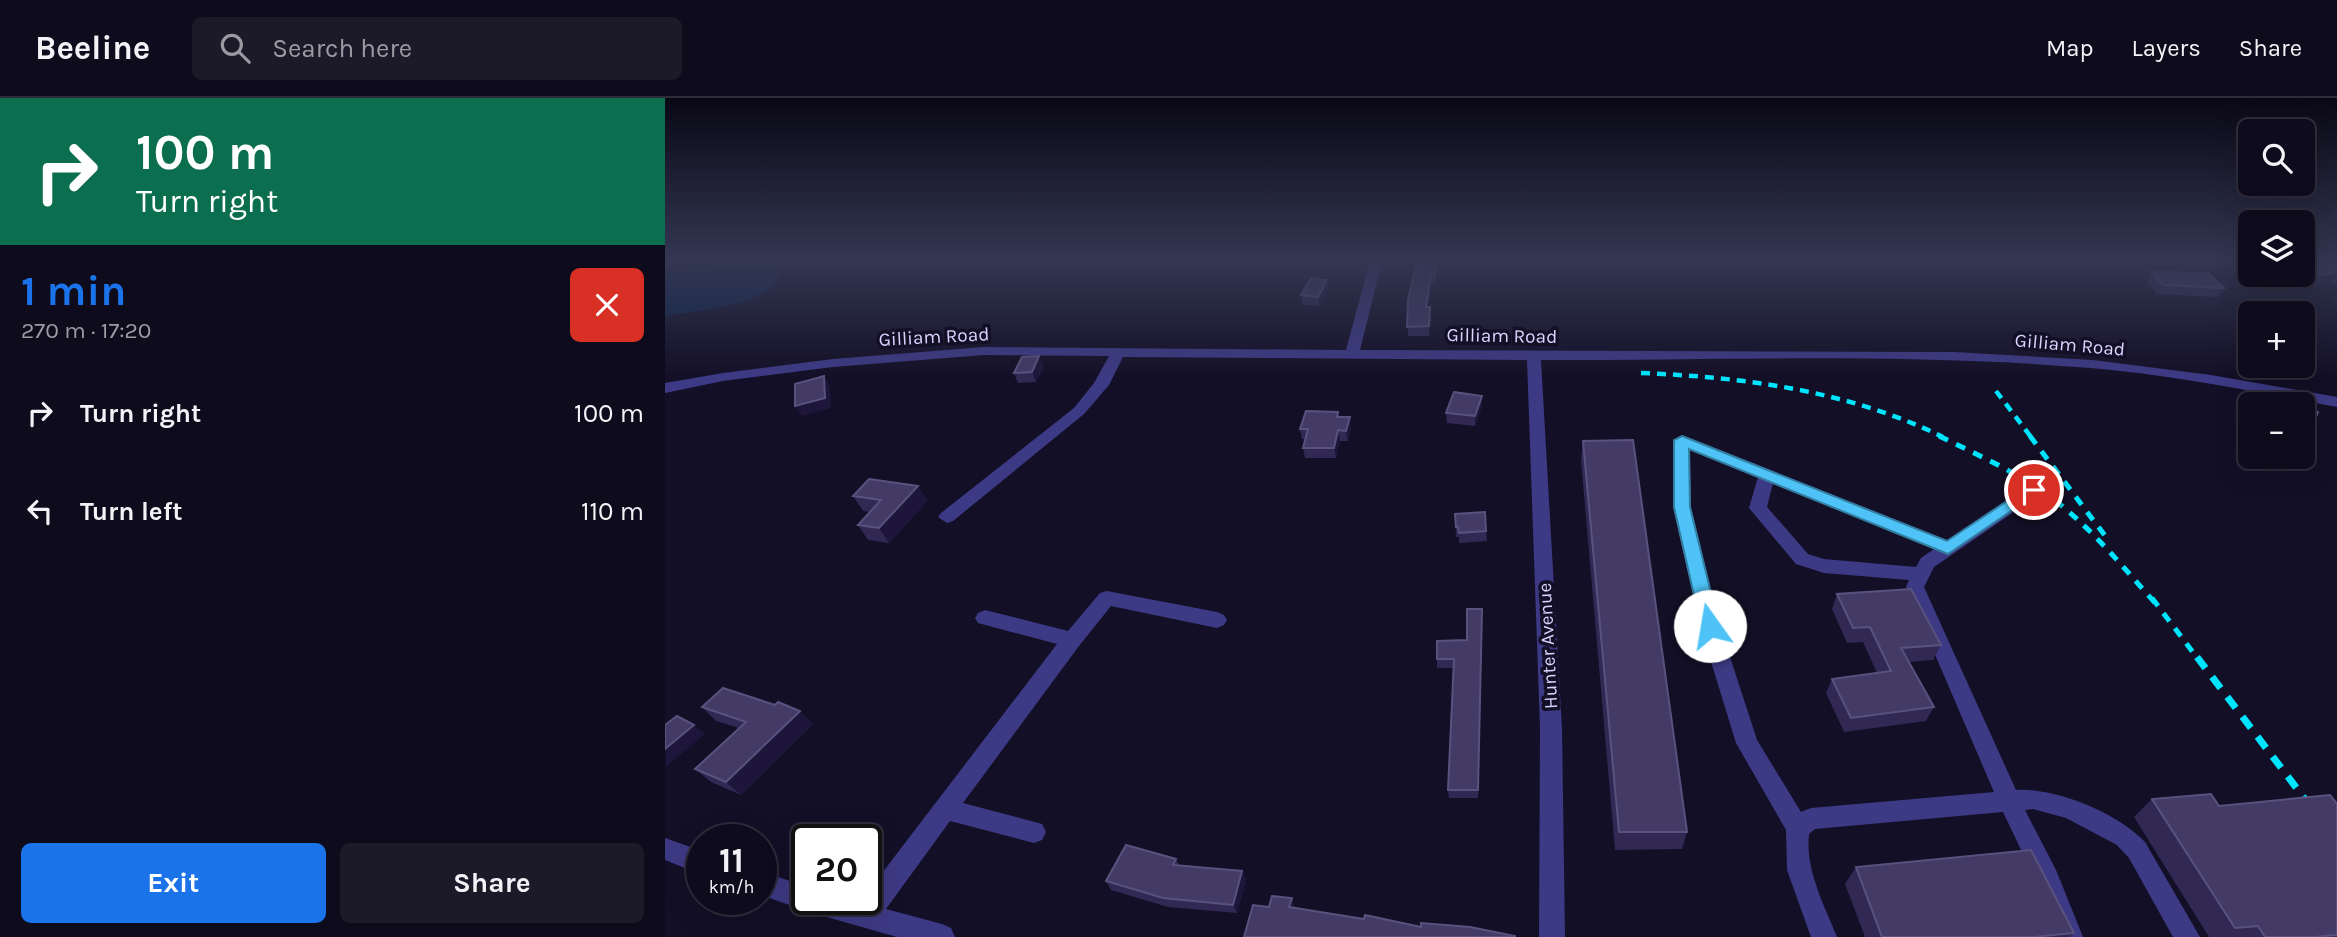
<!DOCTYPE html>
<html lang="en">
<head>
<meta charset="utf-8">
<style>
	:root { --surface:#0e0b1c; --page:#1c1929; --text:#f1f3f6; --muted:#9b9ba3; --line:#2e2b3b; --accent:#1a73e8 }
	body { margin:0; font-family:Karla,sans-serif; background:var(--page); color:var(--text); height:100vh; display:flex; flex-direction:column; font-size:26px; white-space:nowrap }
	* { box-sizing:border-box; margin:0 }
	p { font-size:23px; color:var(--muted) }
	.icon { flex:none; width:38px; height:38px; fill:none; stroke:currentColor; stroke-width:2; stroke-linecap:round; stroke-linejoin:round }
	.map { position:relative; flex:1; overflow:hidden }
	.sheet { display:flex; flex-direction:column; background:var(--surface); width:665px }
	.sheet>* { flex:none }
	.top-card { background:#0b6e4f; color:#fff; overflow:hidden }
	.fabs { position:absolute; left:1573px; top:21px; display:grid; gap:14px }
	.fabs a { display:grid; place-items:center; width:77px; height:77px; border-radius:10px; background:var(--surface); box-shadow:0 7px 28px #0002,0 0 0 2px var(--line); font-size:35px }
	.speed { position:absolute; left:21px; top:726px; display:flex; gap:14px; font-size:35px; font-weight:700; text-align:center }
	.speed>* { display:grid; place-content:center; width:91px; height:91px; border-radius:50%; background:var(--surface); box-shadow:0 7px 28px #0002,0 0 0 2px var(--line); line-height:1 }
	.speed small { font-size:18px; font-weight:400 }
	.speed .limit { border:4px solid #111; border-radius:10px; background:#fff; color:#111 }
	.pin { position:absolute; display:grid; place-items:center; width:60px; height:60px; color:#fff; margin:-30px; border:4px solid #fff; border-radius:50%; box-shadow:0 2px 7px #0007 }
	.me { position:absolute; width:77px; margin:-38px; rotate:347deg; stroke-linejoin:round; filter:drop-shadow(0 0 5px #0008) }
	.turn { display:flex; align-items:center; gap:24px; height:147px; padding:0 21px; font-size:32px }
	.turn .icon { width:91px; height:91px; stroke-width:2.5 }
	.turn b { display:block; font-size:49px; line-height:60px }
	.round { display:grid; place-items:center; flex:none; width:74px; height:74px; border-radius:10px; background:var(--page) }
	.overview { display:flex; align-items:center; justify-content:space-between; height:119px; padding:0 21px }
	h1 { font-size:42px; font-weight:700; line-height:52px; color:var(--accent) }
	.primary-button { display:flex; gap:14px; margin-top:auto; padding:14px 21px }
	.primary-button a { flex:1; height:80px; border-radius:10px; background:var(--accent); color:#fff; font-size:28px; font-weight:700; line-height:80px; text-align:center }
	.primary-button a+a { background:var(--page); color:var(--text) }
	ul { padding:0; list-style:none }
	li { display:flex; align-items:center; gap:21px; height:98px; padding:0 21px }
	li div { flex:1 }
	li b { display:block; font-size:26px }
	li em { font-style:normal }
	header { display:flex; align-items:center; gap:42px; box-sizing:border-box; height:98px; padding:0 35px; background:var(--surface); border-bottom:2px solid var(--line) }
	header strong { font-size:33px }
	nav { display:flex; gap:38px; margin-inline-start:auto; font-size:24px }
	.search { width:490px; height:63px; background:var(--page); display:flex; align-items:center; gap:18px; box-sizing:border-box; padding:0 24px; border-radius:10px; color:var(--muted); font-size:26px }
	main { display:flex; flex:1; min-height:0 }
	.map>svg:first-child { display:block }
	.water { fill:#0c2248 }
	.lines { fill:none; stroke-linecap:round; stroke-linejoin:round }
	.stream { stroke:#0c2248; stroke-width:4.5 }
	.minor { fill:#3d3a85; fill-rule:evenodd }
	.rail-far2 { stroke:#00e5ff; stroke-width:4.5; stroke-dasharray:9 7; stroke-linecap:butt }
	.rail-far1 { stroke:#00e5ff; stroke-width:5; stroke-dasharray:10 9; stroke-linecap:butt }
	.rail { stroke:#00e5ff; stroke-width:7; stroke-dasharray:14 11; stroke-linecap:butt }
	.wall { fill:#312854 }
	.shaded-wall { fill:#1d163a }
	.building { fill:#433a66; stroke:#5a527e; stroke-width:2 }
	.route { fill:#4fc3f7; stroke:#337fa1; stroke-width:2 }
	.labels { text-anchor:middle; stroke-width:7; stroke-linejoin:round; paint-order:stroke }
	.street-label { font-size:19px; fill:#d9d4ff; stroke:#130f26 }
</style>
</head>
<body>
<header>
<strong>Beeline</strong>
<div class="search"><svg class="icon" aria-label="search" viewBox="0 0 24 24"><circle cx="10" cy="10" r="6"/><path d="M15 15l6 6"/></svg>Search here</div>
<nav><a>Map</a><a>Layers</a><a>Share</a></nav>
</header>
<main>
<section class="sheet">
<div class="top-card">
<div class="turn"><svg class="icon" aria-label="right" viewBox="0 0 24 24"><path d="M7 20v-9h11M14 6l5 5-5 5"/></svg><div><b>100 m</b>Turn right</div></div>
</div>
<div class="overview"><div><h1>1 min</h1><p>270 m · 17:20</p></div><a class="round" style="background:#d93025;color:#fff"><svg class="icon" aria-label="close" viewBox="0 0 24 24"><path d="M6 6l12 12M18 6L6 18"/></svg></a></div>
<ul>
<li><svg class="icon" aria-label="right" viewBox="0 0 24 24"><path d="M7 20v-9h11M14 6l5 5-5 5"/></svg><div><b>Turn right</b></div><em>100 m</em></li>
<li><svg class="icon" aria-label="left" viewBox="0 0 24 24"><path d="M17 20v-9H6M10 6l-5 5 5 5"/></svg><div><b>Turn left</b></div><em>110 m</em></li>
</ul>
<div class="primary-button"><a>Exit</a><a>Share</a></div>
</section>
<div class="map">
<svg width="1672" height="839" viewBox="0 0 1672 839">
	<rect width="100%" height="100%" fill="#130f26"/>
	<path class="water" d="M63,163h49c1,5 2,11 1,16 -7,29 -88,34 -113,39v-43z"/>
	<g class="lines">
		<path class="stream" d="M563,163l54,3 49,-3"/>
		<g class="minor">
			<path d="M705,163h12l-22,89 594,2 139,8 118,15 126,22v10c-81,-15 -163,-32 -246,-39 -182,-15 -366,-8 -550,-8l21,368 3,209h-26l1,-209 -13,-368 -404,-3 -14,28 -25,29 -131,107 -6,2 -9,-6 3,-4 133,-105 20,-25 15,-27 -125,-1 -151,12 -110,14 -58,12v-10l58,-10 110,-14 151,-12 362,3z"/>
			<path d="M1496,163h71l-6,4h-59z"/>
			<path d="M1017,337l265,105 81,-54h12l2,4 -2,4 -106,73 -10,20 92,203c39,-3 102,23 129,52l55,95h-27l-44,-79 -12,-13 -51,-27 -33,-9 -8,1 31,60 27,67h-26l-20,-54 -34,-71 -188,17 -6,5c-4,36 15,70 28,103h-26l-24,-67 -1,-40 -50,-87 -36,-117 -27,-119 1,-67zM1025,351l68,28 -9,31 47,56 28,9 85,7 -3,7 88,205 -183,16 -10,4 -44,-72 -37,-114 -29,-119zM1108,385l161,66 -13,9 -5,9 -92,-8 -16,-5 -41,-47z"/>
			<path d="M442,493l110,21 7,3 3,5 -3,5 -7,3 -106,-22 -32,40 -116,157 79,21 4,8 -4,8 -8,3 -84,-22 -64,88 56,15 9,4 4,9h-58l-88,-25 -48,-17v-24l46,16v13l53,2 6,-2v-6l191,-250 -79,-21 -3,-5 3,-5 7,-3 83,21 32,-38z"/>
			<path d="M0,740l37,13v24l-37,-15z"/>
		</g>
		<g class="rail-far2">
			<path d="M976,275c104,4 208,18 302,64"/>
			<path d="M1331,293l35,46"/>
		</g>
		<g class="rail-far1">
			<path d="M1274,338c37,18 75,35 109,59 42,31 74,71 109,110"/>
			<path d="M1365,338l76,101"/>
			<path d="M1487,500l46,61"/>
		</g>
		<path class="rail" d="M1532,559l114,150 26,29"/>
	</g>
	<g class="wall">
		<path d="M1672,163v23l-5,-2 -42,7 -1,-4 6,-10z"/>
		<path d="M772,168l-2,19h-3l-4,22 3,9 -2,20h-21v-36z"/>
		<path d="M1487,174l72,16 -6,9 -61,-3 -10,-13z"/>
		<path d="M662,182l1,9 -8,17 -17,-1 -2,-10z"/>
		<path d="M379,268l-8,16 -18,1 -4,-10z"/>
		<path d="M817,308l-7,20 -28,-3 -1,-10z"/>
		<path d="M1638,309l9,20 -8,10h-1z"/>
		<path d="M673,314l1,5 12,10 -3,14h-8l-4,17h-31l-2,-10 2,-9h-3l-2,-10z"/>
		<path d="M918,343l104,391 -5,17 -67,1 -34,-390z"/>
		<path d="M253,388l9,15 -38,42 -21,-3 -10,-15 12,-13 -7,-1 -10,-15z"/>
		<path d="M790,416l31,17 1,10 -28,2v-6h-3z"/>
		<path d="M1172,496l104,51 -8,15 -25,2 26,45 -8,14 -82,11 -18,-39 6,-14 45,-6 -14,-31 -16,1 -15,-34z"/>
		<path d="M817,511l-4,189h-29l-1,-8 5,-122h-16v-9l30,-19z"/>
		<path d="M110,607l38,19 -72,71 -30,-13 -16,-13 44,-41 -23,-7 -14,-14z"/>
		<path d="M1487,701l67,7 118,-2v133h-128l-75,-120z"/>
		<path d="M511,761l4,7 62,5 4,9 -9,33 -69,-6 -57,-17 -5,-9z"/>
		<path d="M1191,769l218,66 -4,4h-205l-20,-53z"/>
	</g>
	<g class="shaded-wall">
		<path d="M771,163l1,5 -2,19v-10z"/>
		<path d="M1672,174l-5,10 -42,7 6,-10z"/>
		<path d="M766,177l1,10 -5,32 -1,-10z"/>
		<path d="M662,182l1,9 -8,17 -2,-9z"/>
		<path d="M765,209l1,9 -2,20v-10z"/>
		<path d="M374,258l5,10 -8,16 -4,-10z"/>
		<path d="M159,278l6,10 1,22 -29,8 -7,-10z"/>
		<path d="M817,298v10l-7,20v-10z"/>
		<path d="M685,319l1,10 -3,14 -2,-10z"/>
		<path d="M673,332l2,11 -4,17 -2,-10z"/>
		<path d="M253,388l9,15 -38,42 -10,-15z"/>
		<path d="M135,613l13,13 -72,71 -15,-13z"/>
		<path d="M29,627l11,9 -39,33 -1,-18z"/>
		<path d="M577,773l4,9 -9,33 -4,-8z"/>
		<path d="M627,800l3,9 -2,8 -4,-8z"/>
	</g>
	<g class="building">
		<path d="M752,163h19l-1,14h-4l-5,32h4l-1,19 -22,1 1,-27z"/>
		<path d="M1661,163h11v11l-41,7 -1,-4h8v-4z"/>
		<path d="M1487,174l56,1 16,15 -61,-3z"/>
		<path d="M646,180l16,2 -9,17 -17,-2z"/>
		<path d="M374,258l-7,16 -18,1 8,-16z"/>
		<path d="M159,278l1,22 -30,8v-22z"/>
		<path d="M789,294l28,4 -7,20 -29,-3z"/>
		<path d="M1638,309l15,5 -6,15 -9,-3z"/>
		<path d="M641,313l32,1 -1,5h13l-4,14 -8,-1 -4,18h-31l5,-19h-8z"/>
		<path d="M968,342l54,392h-68l-36,-391z"/>
		<path d="M204,381l49,7 -39,42 -21,-3 23,-25 -28,-4z"/>
		<path d="M820,414l1,19 -27,2 -1,-6h-2l-1,-13z"/>
		<path d="M1246,491l30,56 -40,3 33,59 -83,11 -19,-39 59,-8 -21,-44 -17,1 -16,-34z"/>
		<path d="M802,511h15l-4,181h-30l6,-131h-17v-18l30,-1z"/>
		<path d="M58,590l52,17 3,-3 22,9 -74,71 -31,-13 51,-47 -44,-15z"/>
		<path d="M12,618l17,9 -29,24v-24z"/>
		<path d="M1546,696l8,12 111,-11 7,9v131l-23,2h-49l-7,-11 -23,2 -83,-129z"/>
		<path d="M461,747l50,14 -3,6 69,6 -9,34 -70,-7 -57,-17z"/>
		<path d="M1366,752l43,83 -40,4h-152l-26,-70z"/>
		<path d="M607,798l20,2 -3,9 75,12 1,-4 56,12v-4l49,4 45,9v1h-271l9,-32 16,2z"/>
	</g>
	<linearGradient id="sky" x2="0" y2="1"><stop stop-color="#0a0815"/><stop offset="0.58" stop-color="#333752"/><stop offset="1" stop-color="#333752" stop-opacity="0"/></linearGradient>
	<rect width="1672" height="280" fill="url(#sky)"/>
	<path class="route" d="M1017,338l265,105 81,-54h11l3,3 -94,64 -259,-105 1,58 29,119 -2,5h-13l-3,-5 -27,-119v-67z"/>
	<g class="labels">
		<g class="street-label">
			<text transform="translate(837 237) rotate(1)" y="7">Gilliam Road</text>
			<text transform="translate(269 238) rotate(-3)" y="7">Gilliam Road</text>
			<text transform="translate(1405 246) rotate(5)" y="7">Gilliam Road</text>
			<text transform="translate(882 548) rotate(-93)" y="7">Hunter Avenue</text>
		</g>
	</g>
</svg>
<div class="fabs">
<a><svg class="icon" aria-label="search" viewBox="0 0 24 24"><circle cx="10" cy="10" r="6"/><path d="M15 15l6 6"/></svg></a>
<a><svg class="icon" aria-label="layers" viewBox="0 0 24 24"><path d="M12 4l9 5-9 5-9-5zM3 14l9 5 9-5"/></svg></a>
<a>+</a>
<a>−</a>
</div>
<div class="speed"><div>11<small>km/h</small></div><div class="limit">20</div></div>
<div class="pin" style="left:1369px;top:392px;background:#d93025"><svg class="icon" aria-label="arrive" viewBox="0 0 24 24"><path d="M6 21V4h12l-3 4 3 4H6"/></svg></div>
<svg class="me" style="left:1045px;top:528px" viewBox="-20 -20 40 40"><circle r="19" fill="#fff"/><path d="M0-13L10 11 0 6-10 11z" fill="#4fc3f7"/></svg>
</div>
</main>
</body>
</html>
